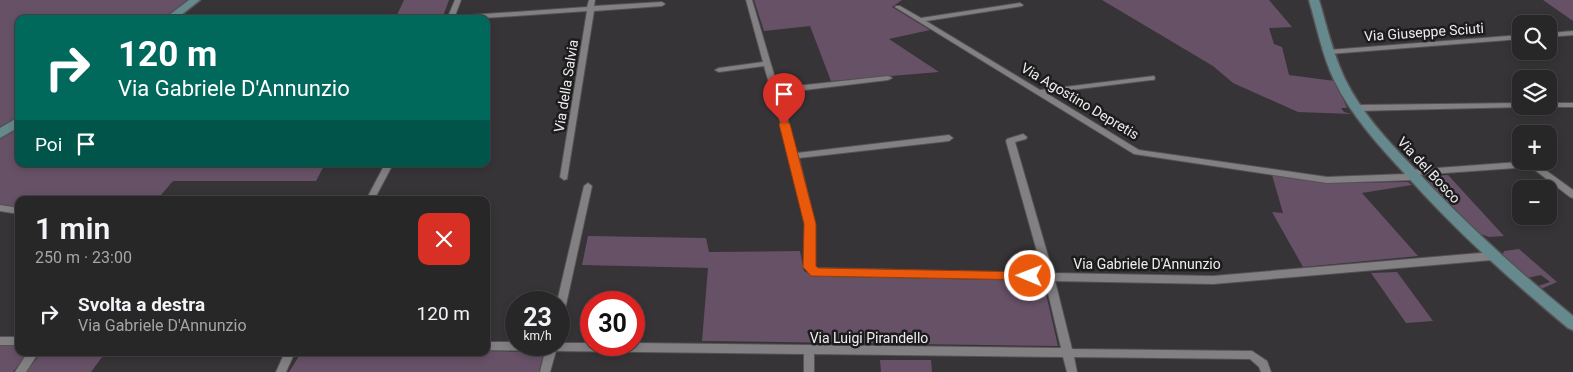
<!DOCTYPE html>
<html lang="it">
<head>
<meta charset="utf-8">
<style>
	:root { --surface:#282728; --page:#343334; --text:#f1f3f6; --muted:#a5a5a8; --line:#444445 }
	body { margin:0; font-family:Roboto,sans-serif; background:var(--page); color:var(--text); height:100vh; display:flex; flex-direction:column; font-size:19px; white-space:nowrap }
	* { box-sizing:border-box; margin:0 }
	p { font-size:16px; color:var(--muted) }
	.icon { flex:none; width:28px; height:28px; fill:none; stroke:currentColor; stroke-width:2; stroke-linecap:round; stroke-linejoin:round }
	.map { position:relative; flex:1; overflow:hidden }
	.details { position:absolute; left:15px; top:196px; width:475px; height:160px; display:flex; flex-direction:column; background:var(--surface); border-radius:10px; box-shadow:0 2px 8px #0003,0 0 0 1px var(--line) }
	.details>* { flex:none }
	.guide { position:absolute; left:15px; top:15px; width:475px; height:152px; border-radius:10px; box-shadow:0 2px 8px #0003,0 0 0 1px var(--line); background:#00695c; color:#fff; overflow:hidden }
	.controls { position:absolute; left:1512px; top:15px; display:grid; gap:10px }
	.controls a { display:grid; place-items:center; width:45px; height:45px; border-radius:10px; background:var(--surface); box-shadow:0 2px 8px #0003,0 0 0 1px var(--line); font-size:25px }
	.speed { position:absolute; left:505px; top:291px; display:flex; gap:10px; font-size:25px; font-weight:700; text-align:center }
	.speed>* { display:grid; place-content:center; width:65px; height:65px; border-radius:50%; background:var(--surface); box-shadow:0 2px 8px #0003,0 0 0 1px var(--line); line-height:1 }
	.speed small { font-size:12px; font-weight:400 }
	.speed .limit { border:8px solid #d22; background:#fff; color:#111 }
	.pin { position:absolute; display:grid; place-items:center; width:42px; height:42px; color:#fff; margin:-51px -21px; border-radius:50% 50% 50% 0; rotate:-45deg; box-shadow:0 0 5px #0007 }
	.pin .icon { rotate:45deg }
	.me { position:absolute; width:55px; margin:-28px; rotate:271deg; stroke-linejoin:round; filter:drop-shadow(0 0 4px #0008) }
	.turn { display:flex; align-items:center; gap:18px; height:105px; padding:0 20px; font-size:22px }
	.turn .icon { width:65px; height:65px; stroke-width:2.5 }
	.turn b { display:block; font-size:35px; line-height:42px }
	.then { display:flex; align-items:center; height:48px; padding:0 20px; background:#0003; gap:10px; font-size:19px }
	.round { display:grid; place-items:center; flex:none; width:52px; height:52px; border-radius:10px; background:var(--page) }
	.head { display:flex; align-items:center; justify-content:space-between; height:85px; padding:0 20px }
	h1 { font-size:30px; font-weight:600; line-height:38px }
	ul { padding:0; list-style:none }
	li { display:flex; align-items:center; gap:15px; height:65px; padding:0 20px }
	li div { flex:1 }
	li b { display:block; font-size:19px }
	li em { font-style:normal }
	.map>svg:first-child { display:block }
	.green { fill:#675167 }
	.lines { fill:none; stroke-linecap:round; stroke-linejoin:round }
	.street-casing { stroke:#545254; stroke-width:2 }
	.secondary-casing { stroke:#545254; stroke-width:3 }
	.street { fill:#838083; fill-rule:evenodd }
	.secondary { fill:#66898e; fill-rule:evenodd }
	.route { fill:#ea580c; stroke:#983908 }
	.labels { text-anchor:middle; stroke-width:5; stroke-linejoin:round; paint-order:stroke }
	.street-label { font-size:14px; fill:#efedef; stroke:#1d1c1d }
</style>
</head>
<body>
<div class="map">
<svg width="1573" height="372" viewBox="0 0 1573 372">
	<rect width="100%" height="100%" fill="#363436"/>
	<g class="green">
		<path d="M0,0h191l-27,19h-145v98l-19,13z"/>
		<path d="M404,0h45l-7,19h-47z"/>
		<path d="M754,0h148l-10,7 38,23 -41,9 50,33 -108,9 -21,-55 -46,5z"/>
		<path d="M1102,0h167l23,27 -23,1 5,16 8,3 7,28 46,6 12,27h-6l3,4 8,2 -54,-2 -65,-29 -20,-17z"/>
		<path d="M1543,0h30v21z"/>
		<path d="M19,124v40h306l-9,17h-143l-12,14 -47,5h-95v7l-19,-1v-69z"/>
		<path d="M1272,175l57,8 79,-1 4,3 -50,8 56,63 -115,11 -31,-55 11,1z"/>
		<path d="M1448,175l56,61 -15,1 -14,-5 -48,-51 4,-5z"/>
		<path d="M588,236l118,2 3,14 91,-1 4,20 9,5 230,5 15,65 -356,-5 6,-73 -126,-3z"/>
		<path d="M1519,249l38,33 -16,7 -3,-3 12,-4 -9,-7 -14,3 -25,-22 2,-5z"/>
		<path d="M1397,272l36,49 -27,2 -35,-50z"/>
		<path d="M0,346h19v6l9,1 -15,19h-13z"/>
		<path d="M486,351l51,1 6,3 -4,17h-250l12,-19z"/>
		<path d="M41,353v-1l64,1 -14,19h-65z"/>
		<path d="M880,360h51l1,12h-51z"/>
	</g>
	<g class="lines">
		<g class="street-casing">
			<g id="street">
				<path d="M455,0h6l-6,16 132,-9 2,-7h6l-1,6 68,-4 3,2 -3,2 -68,5 -27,168 -3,1 -4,-3 27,-166 -117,8h-23z"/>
				<path d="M746,0h6l26,88 110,-12 4,2 -4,2 -108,13 17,60 152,-18 4,3 -4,3 -150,17 16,66 -1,42 3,2 226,5 -37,-132 1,-2 16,-5 4,3 -1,2 -11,3 38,131 160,3 279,-24 3,1 2,3 -2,3 -3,1 -279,24 -158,-3 17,68 180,2 15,10 4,11h-10l-2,-5 -9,-8 -176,-2 3,15h-10l-4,-15 -249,-3v18h-10v-18l-248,-3 -6,21h-10l5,-21 -59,-1v-8h30v3h43v-2h32v2h43v-2l427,5 -16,-68 -230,-4 -3,-1 -8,-8 1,-43 -15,-68 -18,-63 -2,-2 1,-1 -7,-24 -45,6 -4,-2 4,-2 44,-6z"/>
				<path d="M1020,3l3,2 -1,1 -96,15 114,69 114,-14 1,2 -1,2h-3l-105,13 93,57 188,27 79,-3 1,-3 3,-1 123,-9 40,29v8l-3,-1 -39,-30 -114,8v4l-3,1 -87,3 -193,-29 -239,-147 1,-1h4l21,12z"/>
				<path d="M1573,31v4l-24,2v-4z"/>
				<path d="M1521,35v4l-192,15 -4,-2 4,-2z"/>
				<path d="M1521,103v3l3,1 -168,4 -4,-3 4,-3z"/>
				<path d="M1549,103h24v4h-27l3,-1z"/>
				<path d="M385,164h8l-19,36h-8z"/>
				<path d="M588,183l4,3 -28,128 -1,3 -4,1v-16h-2l27,-116z"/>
				<path d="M0,205l19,3v6l-19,-3z"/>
				<rect x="0" y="337" width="19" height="8"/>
				<path d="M28,352h11l-13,20h-11z"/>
				<path d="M285,352h10l-9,20h-10z"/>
			</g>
		</g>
		<g class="secondary-casing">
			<g id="secondary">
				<path d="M189,0h11l-24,19h-12z"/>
				<path d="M1309,0h10c8,27 14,54 26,79 16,33 42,61 67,87 50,54 104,104 161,150v14l-5,-2c-58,-48 -113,-98 -163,-154 -27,-29 -54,-59 -71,-94 -12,-25 -17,-53 -25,-80z"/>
				<path d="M19,117v10l-19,11v-10z"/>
			</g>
		</g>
		<use href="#street" class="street"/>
		<use href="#secondary" class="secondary"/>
	</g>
	<path class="route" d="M784,120l6,4 26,100v42l2,2 212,4 6,4 -2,4 -223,-4 -8,-9 1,-43 -25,-100z"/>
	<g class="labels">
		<g class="street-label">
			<text transform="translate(1424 32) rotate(-4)" y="5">Via Giuseppe Sciuti</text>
			<text transform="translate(566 86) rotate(-81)" y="5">Via della Salvia</text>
			<text transform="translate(1080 101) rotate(31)" y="5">Via Agostino Depretis</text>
			<text transform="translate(1429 170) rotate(47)" y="5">Via del Bosco</text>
			<text x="1147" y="269">Via Gabriele D'Annunzio</text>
			<text x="869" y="343">Via Luigi Pirandello</text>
		</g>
	</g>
</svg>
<div class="controls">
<a><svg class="icon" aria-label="search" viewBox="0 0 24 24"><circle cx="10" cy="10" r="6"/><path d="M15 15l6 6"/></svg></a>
<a><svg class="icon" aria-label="layers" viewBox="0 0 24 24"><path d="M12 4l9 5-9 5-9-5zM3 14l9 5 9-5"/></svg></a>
<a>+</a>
<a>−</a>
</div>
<div class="speed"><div>23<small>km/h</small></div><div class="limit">30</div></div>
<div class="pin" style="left:784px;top:124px;background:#d93025"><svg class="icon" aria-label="arrive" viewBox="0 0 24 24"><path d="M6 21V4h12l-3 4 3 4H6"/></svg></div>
<svg class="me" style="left:1030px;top:276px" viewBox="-20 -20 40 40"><circle r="17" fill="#ea580c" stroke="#fff" stroke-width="3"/><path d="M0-11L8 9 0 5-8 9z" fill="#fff"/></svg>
<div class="guide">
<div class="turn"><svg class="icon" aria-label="right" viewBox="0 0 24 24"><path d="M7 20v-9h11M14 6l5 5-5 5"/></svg><div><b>120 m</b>Via Gabriele D'Annunzio</div></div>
<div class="then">Poi<svg class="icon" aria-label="arrive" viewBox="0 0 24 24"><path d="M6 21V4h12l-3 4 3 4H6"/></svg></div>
</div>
<section class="details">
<div class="head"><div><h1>1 min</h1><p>250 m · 23:00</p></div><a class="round" style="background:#d93025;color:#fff"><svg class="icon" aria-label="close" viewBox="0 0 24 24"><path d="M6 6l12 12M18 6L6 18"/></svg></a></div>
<ul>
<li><svg class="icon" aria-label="right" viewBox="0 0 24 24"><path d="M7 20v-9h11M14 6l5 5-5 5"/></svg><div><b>Svolta a destra</b><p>Via Gabriele D'Annunzio</p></div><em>120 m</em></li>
</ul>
</section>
</div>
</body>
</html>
